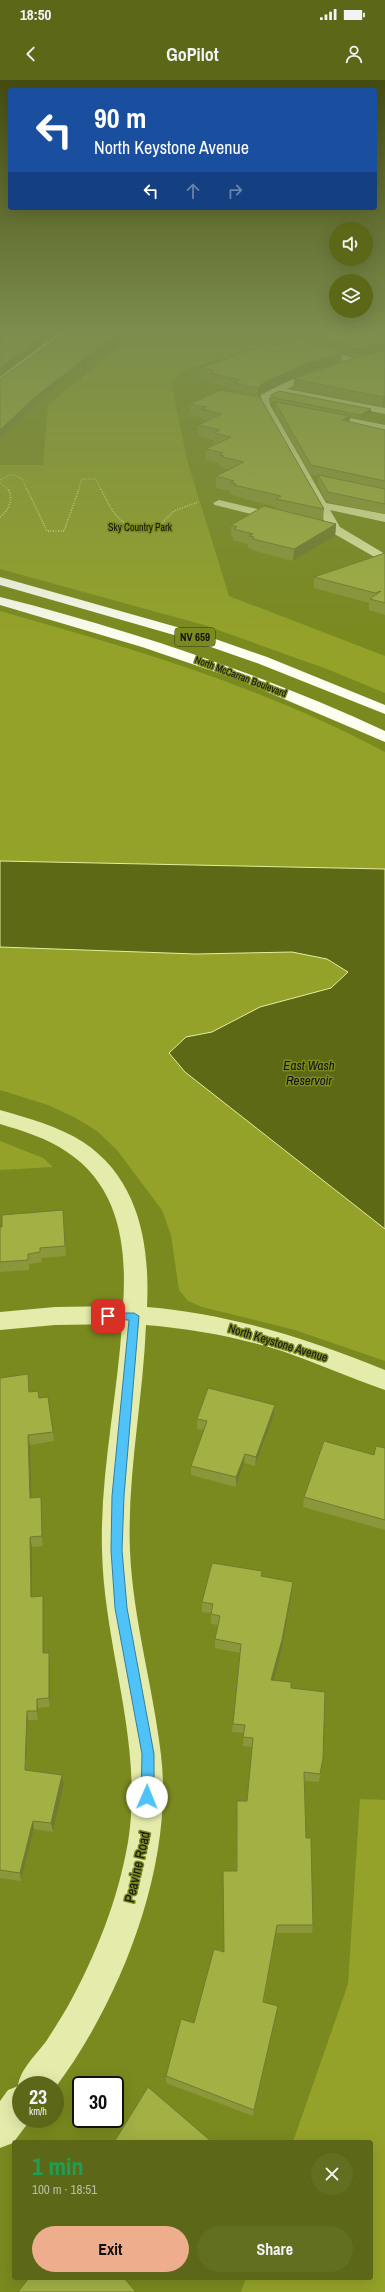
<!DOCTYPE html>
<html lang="en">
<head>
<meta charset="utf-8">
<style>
	:root { --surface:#5c6817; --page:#626e20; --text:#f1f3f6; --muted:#b8bea1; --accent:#eead8d }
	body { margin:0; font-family:"Archivo Narrow",sans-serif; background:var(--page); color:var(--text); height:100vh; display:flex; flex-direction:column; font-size:15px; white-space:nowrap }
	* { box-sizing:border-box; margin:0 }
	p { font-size:13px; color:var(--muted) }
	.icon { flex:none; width:22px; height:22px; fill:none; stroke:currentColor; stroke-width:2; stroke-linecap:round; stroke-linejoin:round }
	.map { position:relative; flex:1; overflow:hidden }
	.drawer { position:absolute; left:12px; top:2060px; width:361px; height:140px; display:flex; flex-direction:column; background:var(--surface); border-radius:4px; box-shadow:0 4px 16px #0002 }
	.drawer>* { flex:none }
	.guide { position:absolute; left:8px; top:8px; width:369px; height:122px; border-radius:4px; box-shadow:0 4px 16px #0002; background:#1a4fa0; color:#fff; overflow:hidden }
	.fabs { position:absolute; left:329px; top:142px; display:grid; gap:8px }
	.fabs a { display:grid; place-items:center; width:44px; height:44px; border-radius:50%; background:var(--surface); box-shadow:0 4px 16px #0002; font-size:20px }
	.speed { position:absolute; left:12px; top:1996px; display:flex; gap:8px; font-size:20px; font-weight:700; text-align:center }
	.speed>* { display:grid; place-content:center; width:52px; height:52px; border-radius:50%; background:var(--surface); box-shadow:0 4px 16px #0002; line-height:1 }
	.speed small { font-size:10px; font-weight:400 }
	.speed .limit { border:2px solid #111; border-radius:6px; background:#fff; color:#111 }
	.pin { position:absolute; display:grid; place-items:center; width:34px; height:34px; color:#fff; margin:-17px; border-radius:8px; box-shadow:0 2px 6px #0006 }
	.me { position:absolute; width:44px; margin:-22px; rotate:1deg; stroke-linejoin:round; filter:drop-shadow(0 0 3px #0008) }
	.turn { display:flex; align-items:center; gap:14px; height:84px; padding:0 20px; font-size:18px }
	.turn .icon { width:52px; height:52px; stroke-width:2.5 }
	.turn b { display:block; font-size:28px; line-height:34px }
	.lanes { display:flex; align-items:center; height:38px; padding:0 20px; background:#0003; justify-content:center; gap:20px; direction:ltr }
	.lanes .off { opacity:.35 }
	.round { display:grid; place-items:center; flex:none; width:42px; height:42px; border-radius:21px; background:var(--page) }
	.summary { display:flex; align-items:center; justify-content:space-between; height:68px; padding:0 20px }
	h1 { font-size:24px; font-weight:700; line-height:30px; color:#1e9e55 }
	.primary-button { display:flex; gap:8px; margin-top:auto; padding:8px 20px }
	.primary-button a { flex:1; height:46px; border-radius:24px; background:var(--accent); color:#111; font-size:16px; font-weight:700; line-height:46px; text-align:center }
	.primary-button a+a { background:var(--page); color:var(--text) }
	.status { display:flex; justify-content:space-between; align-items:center; height:28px; padding:0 20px; background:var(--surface); direction:ltr }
	.status svg { height:11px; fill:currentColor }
	header { display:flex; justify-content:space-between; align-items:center; height:52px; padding:0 20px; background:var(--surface); font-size:18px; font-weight:700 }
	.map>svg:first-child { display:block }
	.green { fill:#94a229 }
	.water { fill:#5d6915; stroke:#e4ed9e }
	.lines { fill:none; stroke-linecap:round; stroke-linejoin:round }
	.path-far1 { stroke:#e4ebab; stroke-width:1; stroke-dasharray:1 1.5; stroke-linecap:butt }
	.path { stroke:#e4ebab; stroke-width:1.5; stroke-dasharray:1 1.5; stroke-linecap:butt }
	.minor { fill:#e4ebab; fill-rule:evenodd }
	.major { fill:#fcfef0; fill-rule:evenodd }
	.wall { fill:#8b973a; fill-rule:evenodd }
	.shaded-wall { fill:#717b30 }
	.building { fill:#a2b044; stroke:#717b30 }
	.route { fill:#4fc3f7; stroke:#337fa1 }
	.labels { text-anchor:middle; stroke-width:3; stroke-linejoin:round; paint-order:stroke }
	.far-park-label { font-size:10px; fill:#111; stroke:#7b8a1f }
	.far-street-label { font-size:10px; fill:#111; stroke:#7b8a1f }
	.shield { fill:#7b8a1f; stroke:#313515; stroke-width:1 }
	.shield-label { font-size:11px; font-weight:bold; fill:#111 }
	.street-label { font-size:12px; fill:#111; stroke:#7b8a1f }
	.water-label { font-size:13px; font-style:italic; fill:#111; stroke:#7b8a1f }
	.near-street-label { font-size:14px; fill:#111; stroke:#7b8a1f }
</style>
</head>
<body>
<div class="status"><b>18:50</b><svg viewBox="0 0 49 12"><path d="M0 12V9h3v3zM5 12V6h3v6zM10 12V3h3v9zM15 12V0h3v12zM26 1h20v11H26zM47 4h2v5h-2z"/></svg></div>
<header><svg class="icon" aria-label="back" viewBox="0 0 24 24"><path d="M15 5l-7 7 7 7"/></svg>GoPilot<svg class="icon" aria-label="person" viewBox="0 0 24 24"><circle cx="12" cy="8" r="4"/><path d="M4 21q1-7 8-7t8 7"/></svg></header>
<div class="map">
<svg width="385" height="2212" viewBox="0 0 385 2212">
	<rect width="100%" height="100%" fill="#7b8a1f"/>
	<g class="green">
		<path d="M142,248h222l-121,24 -56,17 -16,13 16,78 42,136 156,60v37l-58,-24 -123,-44 -204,-56v-104h43l5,-60z"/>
		<path d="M0,531c131,37 264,76 385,141v609l-90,-31 -93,-23 -14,-6 -9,-11 -8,-55 -9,-25 -45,-60 -20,-19 -21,-13 -28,-13 -48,-15z"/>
		<path d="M0,1061l43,17 10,9 -53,3z"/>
		<path d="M360,1719l25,1v492h-144l5,-14h125v-136h-78l55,-158z"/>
	</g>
	<path class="water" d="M0,781l385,8v360l-200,-157 -16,-19 17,-16 26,-5 48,-25 71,-19 17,-16 -21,-13 -35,-7 -96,2 -196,-7z"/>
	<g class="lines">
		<g class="path-far1">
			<path d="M0,400l12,-6 10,5 5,11"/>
			<path d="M0,403l9,7"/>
			<path d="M78,410l4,-11h14l5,11"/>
		</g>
		<g class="path">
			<path d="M27,409l20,42h17l15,-42"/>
			<path d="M101,409c14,29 21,41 56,39l17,-17 24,-9"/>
			<path d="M0,437c9,-7 14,-18 8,-28"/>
		</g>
		<g class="minor">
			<path d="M65,248h9l-7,8 -67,49v-8z"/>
			<path d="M313,266l43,13 2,2 -5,3 -43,-13v-4z"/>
			<path d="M322,288l3,1v4l-38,16 98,19v6l-106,-21 -10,5 1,7 56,98 59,11v8l-55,-12 10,17 45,27v9l-54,-31 -14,-3 -2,-3 2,-3 9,1 -66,-119 1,-10 26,-14z"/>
			<path d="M319,332l66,13v6l-70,-14 -1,-2z"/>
			<path d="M219,420l68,16 2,2 -6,4 -68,-17 -2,-2z"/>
			<path d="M0,1030c28,8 58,16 83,32 56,37 67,102 64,165 84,7 161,32 238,63v20c-35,-12 -68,-27 -103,-39 -45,-14 -89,-22 -136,-26 -3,76 -19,150 -16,226 3,69 23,135 31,204 13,110 -40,245 -106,333v-3h-34v34h10l-18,24 -13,5v-47l8,-11 10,-4c2,-17 19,-32 29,-46 7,-11 14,-22 21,-34 28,-51 50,-106 60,-164 16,-99 -24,-193 -26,-292 -2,-75 15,-150 20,-226l-67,1 -55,5v-18l55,-5 68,-1c4,-58 -3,-119 -56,-154 -20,-14 -44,-21 -67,-28z"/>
		</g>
		<g class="major">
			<path d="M0,497l198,56 69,24 118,48v9l-128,-51 -69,-24 -188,-54z"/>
			<path d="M0,517c132,33 262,77 385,134v11l-146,-62 -97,-33 -142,-42z"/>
		</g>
	</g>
	<g class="wall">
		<path d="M385,248v76l-3,2 -89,-17 1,-10 46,-17 -36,12 -44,20 -1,3 65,112 -1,12 -11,-3 24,6 -1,12 -42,25 -41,-11 1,-1 -5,-1v-4l-15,-4v-3h-2v-12l45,-16v-2l-42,-11v-1l-4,-1v-3l-14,-3v-12l13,-6 -6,-2v-1l-4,-1v-3l-13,-3v-11l10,-5h-2v-4l-16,-4v-11l9,-4h-2v-1l-3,-1v-2l-12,-3v-10l44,-12v-3l-21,-5v-1h-3v-2l-10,-3v-10l72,-22 34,-4 11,3v-8zM341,273l15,4 -15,5z"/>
		<path d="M271,315l100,18 -10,6 -11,-3 -1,6 36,8v84l-58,-12 -9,-17v-9l-7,-1 -36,-64v-9l37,7 -41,-8z"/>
		<path d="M385,473v62l-16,-5v-7l-55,-15v-11z"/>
		<path d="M63,1130l3,46 -25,2 1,4 -13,2v6l-29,2v-45z"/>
		<path d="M28,1294l1,18 10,6 14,34 1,9 -24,4 1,53 11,9 1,39 -11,1v50l11,-1 1,9v48h5l1,9v45l-12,1v12h-10l-1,50 37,14 -11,48 -19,-3 -13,52 -21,-3v-500z"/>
		<path d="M275,1325l-1,10 -19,51 -11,-3 -8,24 -45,-12v-9l13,-36 -7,-1v-10z"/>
		<path d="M385,1368v82l-82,-23 1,-10z"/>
		<path d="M262,1491v5l30,16 -10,57 -9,32 18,7 32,70 -4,24 -14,-1 1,57 7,87 -1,8h-36l-12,70 13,11 -24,102 -87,-33v-7l28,-53 30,-71 -1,-81h13l1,-70h10l5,-54 -9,-1 1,-13 -12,-1 8,-79 -25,-5v-9l3,-14 -7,-1v-11l-9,-1v-10z"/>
	</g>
	<g class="shaded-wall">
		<path d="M54,248h9l-63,47v-7z"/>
		<path d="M120,248h7l-30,27 -61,49 -36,34v-8l35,-33z"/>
		<path d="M385,262v9l-29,6 1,-8z"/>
		<path d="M342,272l-1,10 -37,12 -44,20 -2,4v-10l3,-4 44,-20z"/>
		<path d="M385,316v8l-3,2 1,-9z"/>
		<path d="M371,329v4l-10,6v-4z"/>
		<path d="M350,336l-1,10 -7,-6z"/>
		<path d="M336,444l-1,12 -42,25 1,-12z"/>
		<path d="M275,1325l-1,10 -19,51 1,-9z"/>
		<path d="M28,1355l2,10 2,63 -2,-10z"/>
		<path d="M245,1374l-1,9 -8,24v-10z"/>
		<path d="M41,1417l1,10 1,39 -1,-10z"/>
		<path d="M30,1457l2,10v59l-1,-9z"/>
		<path d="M293,1502l-1,10 -10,57 -11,41v-10z"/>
		<path d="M43,1516l1,9v58l-1,-10z"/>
		<path d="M49,1573l1,9v45l-1,-9z"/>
		<path d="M37,1619l1,9v12l-1,-9z"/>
		<path d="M27,1631l1,9 -2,59 -1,-9z"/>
		<path d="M62,1695l2,9 -11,48 -2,-9z"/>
		<path d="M33,1741l1,8 -13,52 -1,-8z"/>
		<path d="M277,1845l-1,8 -14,77 1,-8z"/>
		<path d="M278,1926l-1,8 -24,102 1,-6z"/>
	</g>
	<g class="building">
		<path d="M0,248h54l-54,40z"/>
		<path d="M70,248h50l-23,21 -62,48 -35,33v-51l68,-48z"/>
		<path d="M371,248h14v14l-28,7 -40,-12z"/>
		<path d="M303,259l3,3 36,10 -37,12 -44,20 -3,4 -24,-5 7,-3 -28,-6h2l-5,-1 4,-2 -14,-3 67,-24 5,2z"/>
		<path d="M385,270v46l-2,1 -89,-18 48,-17z"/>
		<path d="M220,310l40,7 64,112 -48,-10 5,-3 -47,-11 2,-1 -6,-1 4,-2 -18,-5 28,-14 -21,-5 1,-1 -5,-1 4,-2 -17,-4 25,-12 -17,-4 6,-3 -22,-5 24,-11 -17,-4h2l-5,-1 4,-2 -16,-3z"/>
		<path d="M279,311l92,18 -10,6 -90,-18v-2z"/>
		<path d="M275,322l75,14 -8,4 43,10v51l-74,-16z"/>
		<path d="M318,395l67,14v15l-57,-12z"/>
		<path d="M264,426l72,18 -42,25 -41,-10 1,-2 -5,-1 4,-2 -19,-5 3,-2 -6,-2z"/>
		<path d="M385,473v50l-15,-4 11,-8 -6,2 -61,-16z"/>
		<path d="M63,1130l2,36 -25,2v4l-12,2v6l-28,2v-35h2v-12z"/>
		<path d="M28,1294l1,18 9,-1 1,7 9,-1 5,35 -25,3 2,63 11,-1 1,39 -12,1 1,60 12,-1v57h6v45l-12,1v12h-10l-2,59 37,5 -11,48 -18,-2 -13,52 -20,-3v-492z"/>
		<path d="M208,1308l67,17 -19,52 -11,-3 -9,23 -45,-11 16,-45 -10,-2z"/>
		<path d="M324,1361l50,14 2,-9 9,2v72l-81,-23z"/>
		<path d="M212,1483l50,8 -1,5 32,6 -11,58 -11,40 20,2v6l34,4 -2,66 -3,16 -16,-2 2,66h5l2,87h-36l-14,77 15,4 -24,104 -88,-34 15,-57 13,4 20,-74 10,3 -1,-81h14v-70h10l6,-63 -10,-1 2,-12 -12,-1 8,-80 -26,-5 5,-23 -9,-2 2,-10 -11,-2z"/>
		<path d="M148,2007l64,55h-98z"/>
		<path d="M29,2198h95l12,14h-118z"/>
	</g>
	<linearGradient id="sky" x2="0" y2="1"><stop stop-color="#444c11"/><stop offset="0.45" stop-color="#7c8d4d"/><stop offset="1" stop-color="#7c8d4d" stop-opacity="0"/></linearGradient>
	<rect width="385" height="557" fill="url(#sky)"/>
	<path class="route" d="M108,1233h26l5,3 -15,180 -2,54 5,58 27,146v43l-2,5 -5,2 -4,-2 -2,-5 1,-43 -27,-146 -4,-58 1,-54 17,-176 -24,-1 -2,-3z"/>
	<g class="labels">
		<g class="far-park-label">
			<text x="140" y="451">Sky Country Park</text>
		</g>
		<g class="far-street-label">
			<text transform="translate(241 596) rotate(21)" y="4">North McCarran Boulevard</text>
		</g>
		<rect class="shield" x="175" y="548" width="40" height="18" rx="3"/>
		<g class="shield-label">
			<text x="195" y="561">NV 659</text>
		</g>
		<g class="street-label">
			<text transform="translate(278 1263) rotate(17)" y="4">North Keystone Avenue</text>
		</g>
		<g class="water-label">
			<text x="309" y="990">East Wash<tspan x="309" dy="15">Reservoir</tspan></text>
		</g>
		<g class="near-street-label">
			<text transform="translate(137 1787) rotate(-77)" y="5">Peavine Road</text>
		</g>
	</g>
</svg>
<div class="fabs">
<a><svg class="icon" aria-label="sound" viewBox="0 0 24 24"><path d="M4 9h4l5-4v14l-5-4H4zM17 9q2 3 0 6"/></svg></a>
<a><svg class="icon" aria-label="layers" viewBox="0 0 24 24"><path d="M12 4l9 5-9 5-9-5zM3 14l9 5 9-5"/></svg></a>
</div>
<div class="speed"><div>23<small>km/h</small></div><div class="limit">30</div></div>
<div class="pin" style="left:108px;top:1236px;background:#d93025"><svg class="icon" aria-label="arrive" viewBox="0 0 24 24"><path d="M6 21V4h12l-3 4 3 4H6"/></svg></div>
<svg class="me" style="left:147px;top:1717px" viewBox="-20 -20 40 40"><circle r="19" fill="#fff"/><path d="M0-13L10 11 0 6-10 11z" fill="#4fc3f7"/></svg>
<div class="guide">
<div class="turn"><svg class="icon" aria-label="left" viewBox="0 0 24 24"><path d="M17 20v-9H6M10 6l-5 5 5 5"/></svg><div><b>90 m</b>North Keystone Avenue</div></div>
<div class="lanes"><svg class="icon" aria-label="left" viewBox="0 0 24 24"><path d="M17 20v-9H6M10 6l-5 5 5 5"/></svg><svg class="icon off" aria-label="ahead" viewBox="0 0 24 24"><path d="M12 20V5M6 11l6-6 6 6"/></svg><svg class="icon off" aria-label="right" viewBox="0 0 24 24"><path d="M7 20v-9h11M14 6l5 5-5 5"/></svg></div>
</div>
<section class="drawer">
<div class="summary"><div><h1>1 min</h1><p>100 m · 18:51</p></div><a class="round"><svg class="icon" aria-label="close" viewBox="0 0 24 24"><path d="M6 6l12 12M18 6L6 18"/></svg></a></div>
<div class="primary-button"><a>Exit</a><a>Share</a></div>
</section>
</div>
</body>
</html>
